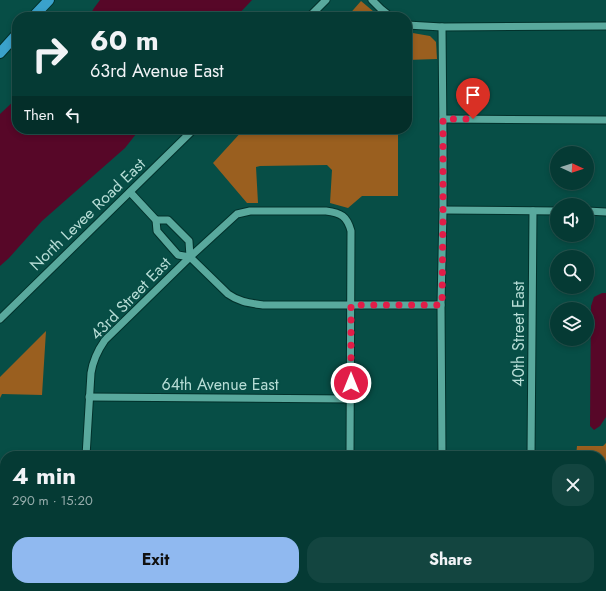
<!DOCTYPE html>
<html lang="en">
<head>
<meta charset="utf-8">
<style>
	:root { --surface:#053a34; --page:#134540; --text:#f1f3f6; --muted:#97adac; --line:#26544f; --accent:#90b9f0 }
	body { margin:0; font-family:Jost,sans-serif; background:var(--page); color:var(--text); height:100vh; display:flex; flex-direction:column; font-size:15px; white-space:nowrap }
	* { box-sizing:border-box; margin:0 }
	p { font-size:13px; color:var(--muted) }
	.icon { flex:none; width:22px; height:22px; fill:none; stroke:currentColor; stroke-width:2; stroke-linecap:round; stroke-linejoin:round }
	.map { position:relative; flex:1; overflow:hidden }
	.details { position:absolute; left:0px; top:451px; width:606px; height:140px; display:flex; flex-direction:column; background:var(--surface); border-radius:16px 16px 0 0; box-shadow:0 2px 6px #0003,0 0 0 1px var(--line) }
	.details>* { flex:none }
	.hud { position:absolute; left:12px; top:12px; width:400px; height:122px; border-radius:16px; box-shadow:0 2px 6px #0003,0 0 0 1px var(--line); background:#053a34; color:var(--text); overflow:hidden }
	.needle { width:26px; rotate:93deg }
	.buttons { position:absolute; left:550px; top:146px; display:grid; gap:8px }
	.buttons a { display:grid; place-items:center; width:44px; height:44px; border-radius:50%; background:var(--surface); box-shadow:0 2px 6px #0003,0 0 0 1px var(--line); font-size:20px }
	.pin { position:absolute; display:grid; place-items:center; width:34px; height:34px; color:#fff; margin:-41px -17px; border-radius:50% 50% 50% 0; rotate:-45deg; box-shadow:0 0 4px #0007 }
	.pin .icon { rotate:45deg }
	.me { position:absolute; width:44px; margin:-22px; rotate:0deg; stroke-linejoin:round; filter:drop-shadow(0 0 3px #0008) }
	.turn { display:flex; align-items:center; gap:14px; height:84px; padding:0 12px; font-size:18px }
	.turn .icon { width:52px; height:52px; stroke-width:2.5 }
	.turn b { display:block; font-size:28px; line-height:34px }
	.then { display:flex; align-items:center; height:38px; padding:0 12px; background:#0003; gap:8px; font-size:15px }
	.round { display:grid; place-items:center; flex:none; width:42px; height:42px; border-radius:16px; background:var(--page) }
	.overview { display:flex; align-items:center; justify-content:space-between; height:68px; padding:0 12px }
	h1 { font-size:24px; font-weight:700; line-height:30px }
	.action { display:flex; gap:8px; margin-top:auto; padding:8px 12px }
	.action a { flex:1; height:46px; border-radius:16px; background:var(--accent); color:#111; font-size:16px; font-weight:700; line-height:46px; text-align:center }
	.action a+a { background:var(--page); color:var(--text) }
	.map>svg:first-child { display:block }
	.green { fill:#9a5f1f }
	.water { fill:#570728 }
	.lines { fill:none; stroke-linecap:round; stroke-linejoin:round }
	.minor-casing { stroke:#02312b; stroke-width:9 }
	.major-casing { stroke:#02312b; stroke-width:12 }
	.minor { stroke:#59a99d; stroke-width:7 }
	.major { stroke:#3aa2cb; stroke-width:10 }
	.route { stroke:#e11d48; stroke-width:7; stroke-dasharray:0 12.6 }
	.labels { text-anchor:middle; stroke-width:4; stroke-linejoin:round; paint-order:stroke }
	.street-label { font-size:16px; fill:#b7ddd6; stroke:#074e46 }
</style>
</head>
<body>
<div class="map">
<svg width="606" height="591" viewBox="0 0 606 591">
	<rect width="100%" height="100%" fill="#074e46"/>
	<g class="green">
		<path d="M361,1l19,16h-33z"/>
		<path d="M407,32l23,4 6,6 1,17 -30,1z"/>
		<path d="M244,129h154v67h-36l-14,12 -18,-5 2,-33 -5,-5 -67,1 -4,1 2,36h-11l-34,-40z"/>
		<path d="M46,331l-4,64 -40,-1 -2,4v-21z"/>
		<path d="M606,443v114l-5,5v-106h-25l1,-10h26z"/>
	</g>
	<g class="water">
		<path d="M100,0h152l-16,17h-147l5,-9z"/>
		<path d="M17,98v31h123l-15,19 -83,73 -33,37 -9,8v-152z"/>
		<path d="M602,293h4v124l-6,9 -6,4 -4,-4 1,-120 3,-9z"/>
		<path d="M606,557v34h-177l6,-5h166v-24z"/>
	</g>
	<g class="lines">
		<g class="minor-casing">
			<g id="minor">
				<path d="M372,0l9,9 10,8"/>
				<path d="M309,17l17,-17"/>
				<path d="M407,25l35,2 164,-1"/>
				<path d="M443,119l163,1"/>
				<path d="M130,192l26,28 1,11 21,24 12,2 38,37c11,8 22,9 35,11h178"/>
				<path d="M443,210l114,1"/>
				<path d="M587,211l19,1"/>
				<path d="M156,220h12l21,21 1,16"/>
				<path d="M0,319l194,-190"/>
				<path d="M89,397l262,2"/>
				<path d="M86,456l5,-83c2,-13 7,-23 14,-33l85,-83 47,-43 13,-3h76c15,2 21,5 25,20l-1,225"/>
				<path d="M442,456l-1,-151 2,-95v-73l-1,-110"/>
				<path d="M531,456l2,-245"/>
				<path d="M99,591l9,-5"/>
			</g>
		</g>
		<g class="major-casing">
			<g id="major">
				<path d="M33,17l16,-17"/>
				<path d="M0,53l17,-19"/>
			</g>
		</g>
		<use href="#minor" class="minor"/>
		<use href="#major" class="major"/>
	</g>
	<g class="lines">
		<path class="route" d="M351,383v-78h91l1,-95v-91h30"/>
	</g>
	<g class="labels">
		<g class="street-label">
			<text transform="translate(87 214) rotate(-44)" y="6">North Levee Road East</text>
			<text transform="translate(130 298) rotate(-46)" y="6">43rd Street East</text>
			<text transform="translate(518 334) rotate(-90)" y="6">40th Street East</text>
			<text x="220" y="390">64th Avenue East</text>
		</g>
	</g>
</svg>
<div class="buttons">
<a><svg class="needle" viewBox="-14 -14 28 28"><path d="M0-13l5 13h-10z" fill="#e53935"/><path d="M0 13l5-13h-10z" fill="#97adac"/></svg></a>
<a><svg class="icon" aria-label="sound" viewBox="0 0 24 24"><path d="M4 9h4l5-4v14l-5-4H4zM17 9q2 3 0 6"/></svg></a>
<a><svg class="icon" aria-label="search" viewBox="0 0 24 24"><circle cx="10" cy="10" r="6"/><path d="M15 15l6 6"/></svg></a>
<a><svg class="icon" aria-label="layers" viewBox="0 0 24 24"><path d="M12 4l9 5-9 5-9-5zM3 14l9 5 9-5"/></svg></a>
</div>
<div class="pin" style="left:473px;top:119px;background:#d93025"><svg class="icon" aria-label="arrive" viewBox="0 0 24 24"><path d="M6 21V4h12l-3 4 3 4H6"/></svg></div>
<svg class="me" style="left:351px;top:383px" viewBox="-20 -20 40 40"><circle r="17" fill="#e11d48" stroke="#fff" stroke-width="3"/><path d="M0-11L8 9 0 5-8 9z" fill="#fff"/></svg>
<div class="hud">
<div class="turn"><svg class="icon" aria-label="right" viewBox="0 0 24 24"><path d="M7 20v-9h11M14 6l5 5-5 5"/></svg><div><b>60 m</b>63rd Avenue East</div></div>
<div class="then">Then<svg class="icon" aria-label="left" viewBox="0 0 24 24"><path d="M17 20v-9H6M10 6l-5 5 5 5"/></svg></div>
</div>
<section class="details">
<div class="overview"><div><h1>4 min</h1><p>290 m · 15:20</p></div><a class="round"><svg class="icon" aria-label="close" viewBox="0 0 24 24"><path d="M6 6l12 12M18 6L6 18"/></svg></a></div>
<div class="action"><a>Exit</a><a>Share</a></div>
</section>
</div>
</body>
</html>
